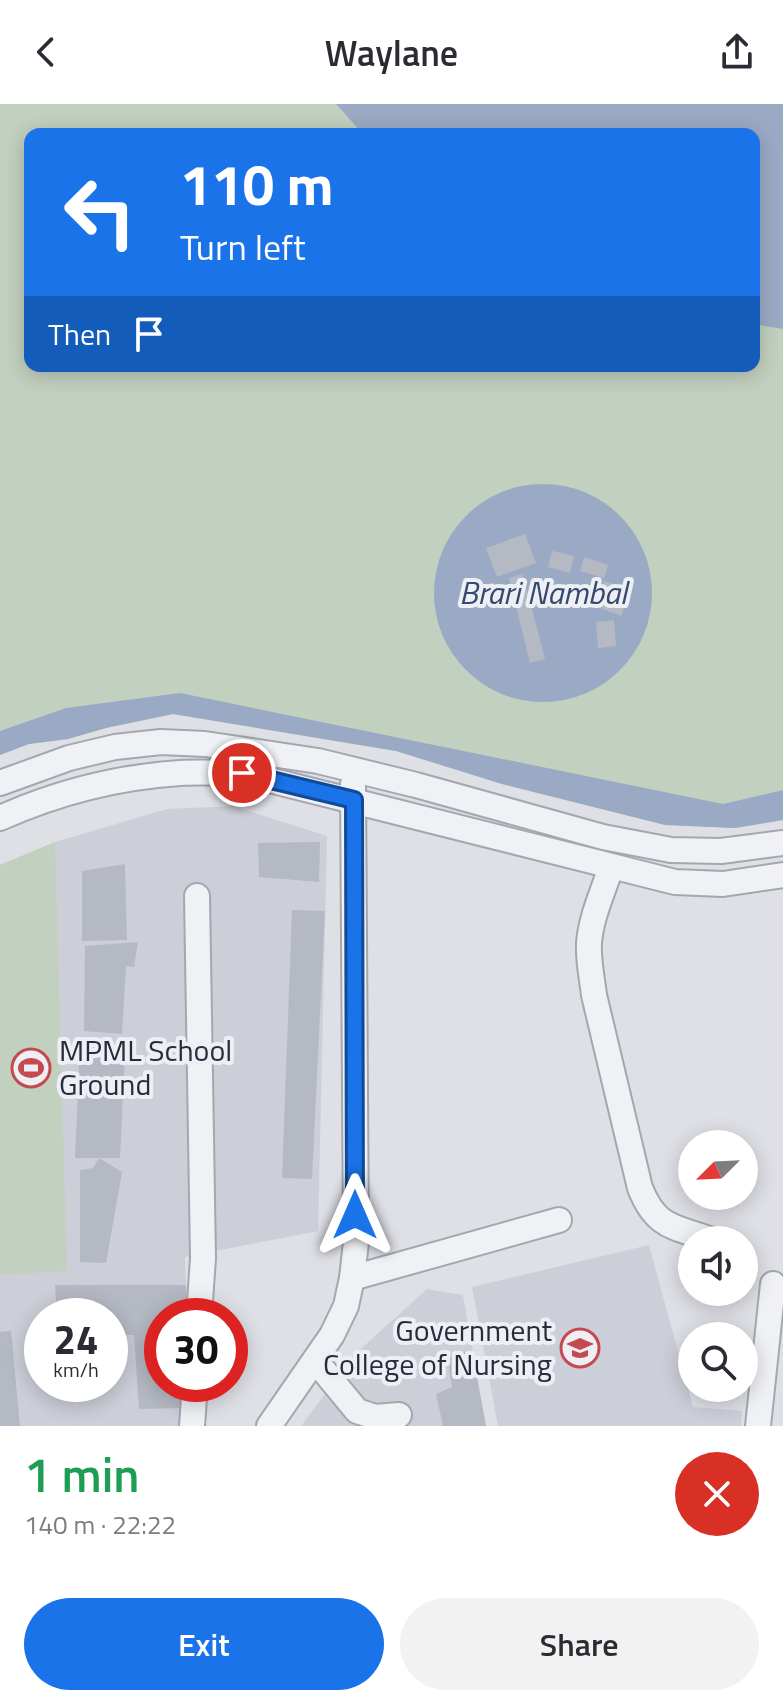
<!DOCTYPE html>
<html lang="en">
<head>
<meta charset="utf-8">
<style>
	:root { --surface:#fff; --page:#f2f2f3; --text:#2b2b33; --muted:#7c7c81; --accent:#1a73e8 }
	body { margin:0; font-family:"Titillium Web",sans-serif; background:var(--page); color:var(--text); height:100vh; display:flex; flex-direction:column; font-size:30px; white-space:nowrap }
	* { box-sizing:border-box; margin:0 }
	p { font-size:26px; color:var(--muted) }
	.icon { flex:none; width:44px; height:44px; fill:none; stroke:currentColor; stroke-width:2; stroke-linecap:round; stroke-linejoin:round }
	.map { position:relative; height:1322px; overflow:hidden }
	.details { display:flex; flex-direction:column; background:var(--surface); flex:1 }
	.details>* { flex:none }
	.hud { position:absolute; left:24px; top:24px; width:736px; height:244px; border-radius:16px; box-shadow:0 4px 20px #0003; background:#1a73e8; color:#fff; overflow:hidden }
	.needle { width:52px; rotate:246deg }
	.fabs { position:absolute; left:678px; top:1026px; display:grid; gap:16px }
	.fabs a { display:grid; place-items:center; width:80px; height:80px; border-radius:50%; background:var(--surface); box-shadow:0 4px 20px #0003; font-size:40px }
	.speed { position:absolute; left:24px; top:1194px; display:flex; gap:16px; font-size:40px; font-weight:700; text-align:center }
	.speed>* { display:grid; place-content:center; width:104px; height:104px; border-radius:50%; background:var(--surface); box-shadow:0 4px 20px #0003; line-height:1 }
	.speed small { font-size:20px; font-weight:400 }
	.speed .limit { border:12px solid #d22; background:#fff; color:#111 }
	.pin { position:absolute; display:grid; place-items:center; width:68px; height:68px; color:#fff; margin:-34px; border:4px solid #fff; border-radius:50%; box-shadow:0 2px 8px #0007 }
	.me { position:absolute; width:88px; margin:-44px; rotate:0deg; stroke-linejoin:round; filter:drop-shadow(0 0 6px #0008) }
	.turn { display:flex; align-items:center; gap:28px; height:168px; padding:0 24px; font-size:36px }
	.turn .icon { width:104px; height:104px; stroke-width:2.5 }
	.turn b { display:block; font-size:56px; line-height:68px }
	.then { display:flex; align-items:center; height:76px; padding:0 24px; background:#0003; gap:16px; font-size:30px }
	.round { display:grid; place-items:center; flex:none; width:84px; height:84px; border-radius:42px; background:var(--page) }
	.headline { display:flex; align-items:center; justify-content:space-between; height:136px; padding:0 24px }
	h1 { font-size:48px; font-weight:600; line-height:60px; color:#1e9e55 }
	.primary-button { display:flex; gap:16px; margin-top:auto; padding:16px 24px }
	.primary-button a { flex:1; height:92px; border-radius:48px; background:var(--accent); color:#fff; font-size:32px; font-weight:600; line-height:92px; text-align:center }
	.primary-button a+a { background:var(--page); color:var(--text) }
	header { display:flex; justify-content:space-between; align-items:center; height:104px; padding:0 24px; background:var(--surface); font-size:36px; font-weight:600 }
	.map>svg:first-child { display:block }
	.built { fill:#cccfd8; fill-rule:evenodd }
	.green { fill:#c2d0bf; fill-rule:evenodd }
	.water { fill:#9baac4 }
	.building { fill:#b5b9c3 }
	.lines { fill:none; stroke-linecap:round; stroke-linejoin:round }
	.minor-casing { stroke:#a4a7b0; stroke-width:28 }
	.minor { stroke:#f0f1f5; stroke-width:24 }
	.route-casing { stroke:#114b97; stroke-width:20 }
	.route { stroke:#1a73e8; stroke-width:14 }
	.labels { text-anchor:middle; stroke-width:8; stroke-linejoin:round; paint-order:stroke }
	.poi-label { font-size:30px; fill:#282d3c; stroke:#edeff4; text-anchor:start }
	.water-label { font-size:32px; font-style:italic; fill:#35486d; stroke:#edeff4 }
</style>
</head>
<body>
<header><svg class="icon" aria-label="back" viewBox="0 0 24 24"><path d="M15 5l-7 7 7 7"/></svg>Waylane<svg class="icon" aria-label="share" viewBox="0 0 24 24"><path d="M12 15V3M7 8l5-5 5 5M5 13v7h14v-7"/></svg></header>
<div class="map">
<svg width="783" height="1322" viewBox="0 0 783 1322">
	<rect width="100%" height="100%" fill="#dee0e6"/>
	<g class="built">
		<path d="M233,702l94,30 -9,395 -133,26 2,59h-25v68h22l-2,42h-182v-561l55,-23 112,-33zM42,1212h68v68h-68z"/>
		<path d="M649,1141l44,162 49,4 -1,15h-243l-26,-139z"/>
		<path d="M427,1185l36,6 23,131h-185l52,-70z"/>
	</g>
	<g class="green">
		<path d="M0,0h783v716l-48,8 -70,-3 -163,-41 -106,-33 -223,-37 -67,14 -38,11 -39,5 -29,11zM30,30h724v232h-724z"/>
		<path d="M55,738l12,429 -67,4v-410z"/>
	</g>
	<g class="water">
		<path d="M336,0h447v225l-29,-5v-190h-391z"/>
		<circle cx="543" cy="489" r="109"/>
		<path d="M180,589l543,111 60,-14v30l-48,8 -70,-3 -163,-41 -106,-33 -223,-37 -67,14 -38,11 -39,5 -29,11v-24l66,-23z"/>
	</g>
	<g class="building">
		<path d="M525,430l11,29 -39,14 -11,-29z"/>
		<path d="M552,447l22,5 -4,17 -22,-6z"/>
		<path d="M584,453l24,8 -4,13 -24,-7z"/>
		<path d="M523,470l22,85 -15,4 -21,-85z"/>
		<path d="M604,477l26,10 -9,25 -26,-10z"/>
		<path d="M614,516l2,26 -18,2 -2,-26z"/>
		<path d="M320,738l-1,40 -60,-5 -1,-34z"/>
		<path d="M125,760l2,76 -45,1v-70z"/>
		<path d="M292,806l33,1 -13,268 -30,-1z"/>
		<path d="M138,838l-4,25 -8,-1 -4,68 -38,-3 1,-85z"/>
		<path d="M80,939l45,8 -5,107h-45z"/>
		<path d="M99,1054l23,14 -16,91 -26,-1v-92l13,-2z"/>
		<path d="M55,1181h131l1,31h-25v68h22l-1,24 -44,1 -5,-74h-24v-19h-53z"/>
		<path d="M11,1227l9,95h-20v-94z"/>
		<path d="M472,1247l14,75h-43l-7,-32 16,-7 -5,-32z"/>
	</g>
	<g class="lines">
		<g class="minor-casing">
			<g id="minor">
				<path d="M0,679l69,-25 46,-11 46,-5 44,2 113,17 98,24 187,52 68,13 50,1 62,-8"/>
				<path d="M0,714c56,-25 118,-41 180,-45 20,-1 41,0 62,0l433,109 48,2 60,-9"/>
				<path d="M611,763c-8,25 -20,50 -22,76 -1,17 3,35 5,52l46,193c16,40 33,38 69,51"/>
				<path d="M197,792l6,362 -4,58"/>
				<path d="M352,1174l207,-58"/>
				<path d="M315,1256l42,51 18,6 24,-2"/>
				<path d="M192,1322l3,-42"/>
				<path d="M269,1322l63,-91 14,-29 6,-28 4,-36 -3,-458"/>
				<path d="M758,1322l15,-142"/>
			</g>
		</g>
		<use href="#minor" class="minor"/>
	</g>
	<g class="lines">
		<g class="route-casing">
			<path id="route" d="M242,669l112,27 1,415"/>
		</g>
		<use href="#route" class="route"/>
	</g>
	<defs>
		<g id="stadium-ring" transform="scale(2)"><circle r="9.5" fill="#edeff4" stroke="#c44a4f" stroke-width="1.5"/><path d="M0-5a6.5 5 0 1 0 0 10a6.5 5 0 1 0 0-10ZM-3.5-1.8h7v3.6h-7Z" fill="#c44a4f"/></g>
		<g id="university-ring" transform="scale(2)"><circle r="9.5" fill="#edeff4" stroke="#c44a4f" stroke-width="1.5"/><path d="M0-5L7-2L0 1L-7-2ZM-4 1L0 2.5L4 1V4Q0 6-4 4Z" fill="#c44a4f"/></g>
	</defs>
	<g fill-rule="evenodd">
		<use href="#stadium-ring" x="31" y="964"/>
		<use href="#university-ring" x="580" y="1244"/>
	</g>
	<g class="labels">
		<g class="poi-label">
			<text x="59" y="957">MPML School<tspan x="59" dy="34">Ground</tspan></text>
			<text x="552" y="1237" text-anchor="end">Government<tspan x="552" dy="34">College of Nursing</tspan></text>
		</g>
		<g class="water-label">
			<text x="543" y="500">Brari Nambal</text>
		</g>
	</g>
</svg>
<div class="fabs">
<a><svg class="needle" viewBox="-14 -14 28 28"><path d="M0-13l5 13h-10z" fill="#e53935"/><path d="M0 13l5-13h-10z" fill="#7c7c81"/></svg></a>
<a><svg class="icon" aria-label="sound" viewBox="0 0 24 24"><path d="M4 9h4l5-4v14l-5-4H4zM17 9q2 3 0 6"/></svg></a>
<a><svg class="icon" aria-label="search" viewBox="0 0 24 24"><circle cx="10" cy="10" r="6"/><path d="M15 15l6 6"/></svg></a>
</div>
<div class="speed"><div>24<small>km/h</small></div><div class="limit">30</div></div>
<div class="pin" style="left:242px;top:669px;background:#d93025"><svg class="icon" aria-label="arrive" viewBox="0 0 24 24"><path d="M6 21V4h12l-3 4 3 4H6"/></svg></div>
<svg class="me" style="left:355px;top:1111px" viewBox="-20 -20 40 40"><path d="M0-17L14 15 0 8-14 15z" fill="#1a73e8" stroke="#fff" stroke-width="4"/></svg>
<div class="hud">
<div class="turn"><svg class="icon" aria-label="left" viewBox="0 0 24 24"><path d="M17 20v-9H6M10 6l-5 5 5 5"/></svg><div><b>110 m</b>Turn left</div></div>
<div class="then">Then<svg class="icon" aria-label="arrive" viewBox="0 0 24 24"><path d="M6 21V4h12l-3 4 3 4H6"/></svg></div>
</div>
</div>
<section class="details">
<div class="headline"><div><h1>1 min</h1><p>140 m · 22:22</p></div><a class="round" style="background:#d93025;color:#fff"><svg class="icon" aria-label="close" viewBox="0 0 24 24"><path d="M6 6l12 12M18 6L6 18"/></svg></a></div>
<div class="primary-button"><a>Exit</a><a>Share</a></div>
</section>
</body>
</html>
